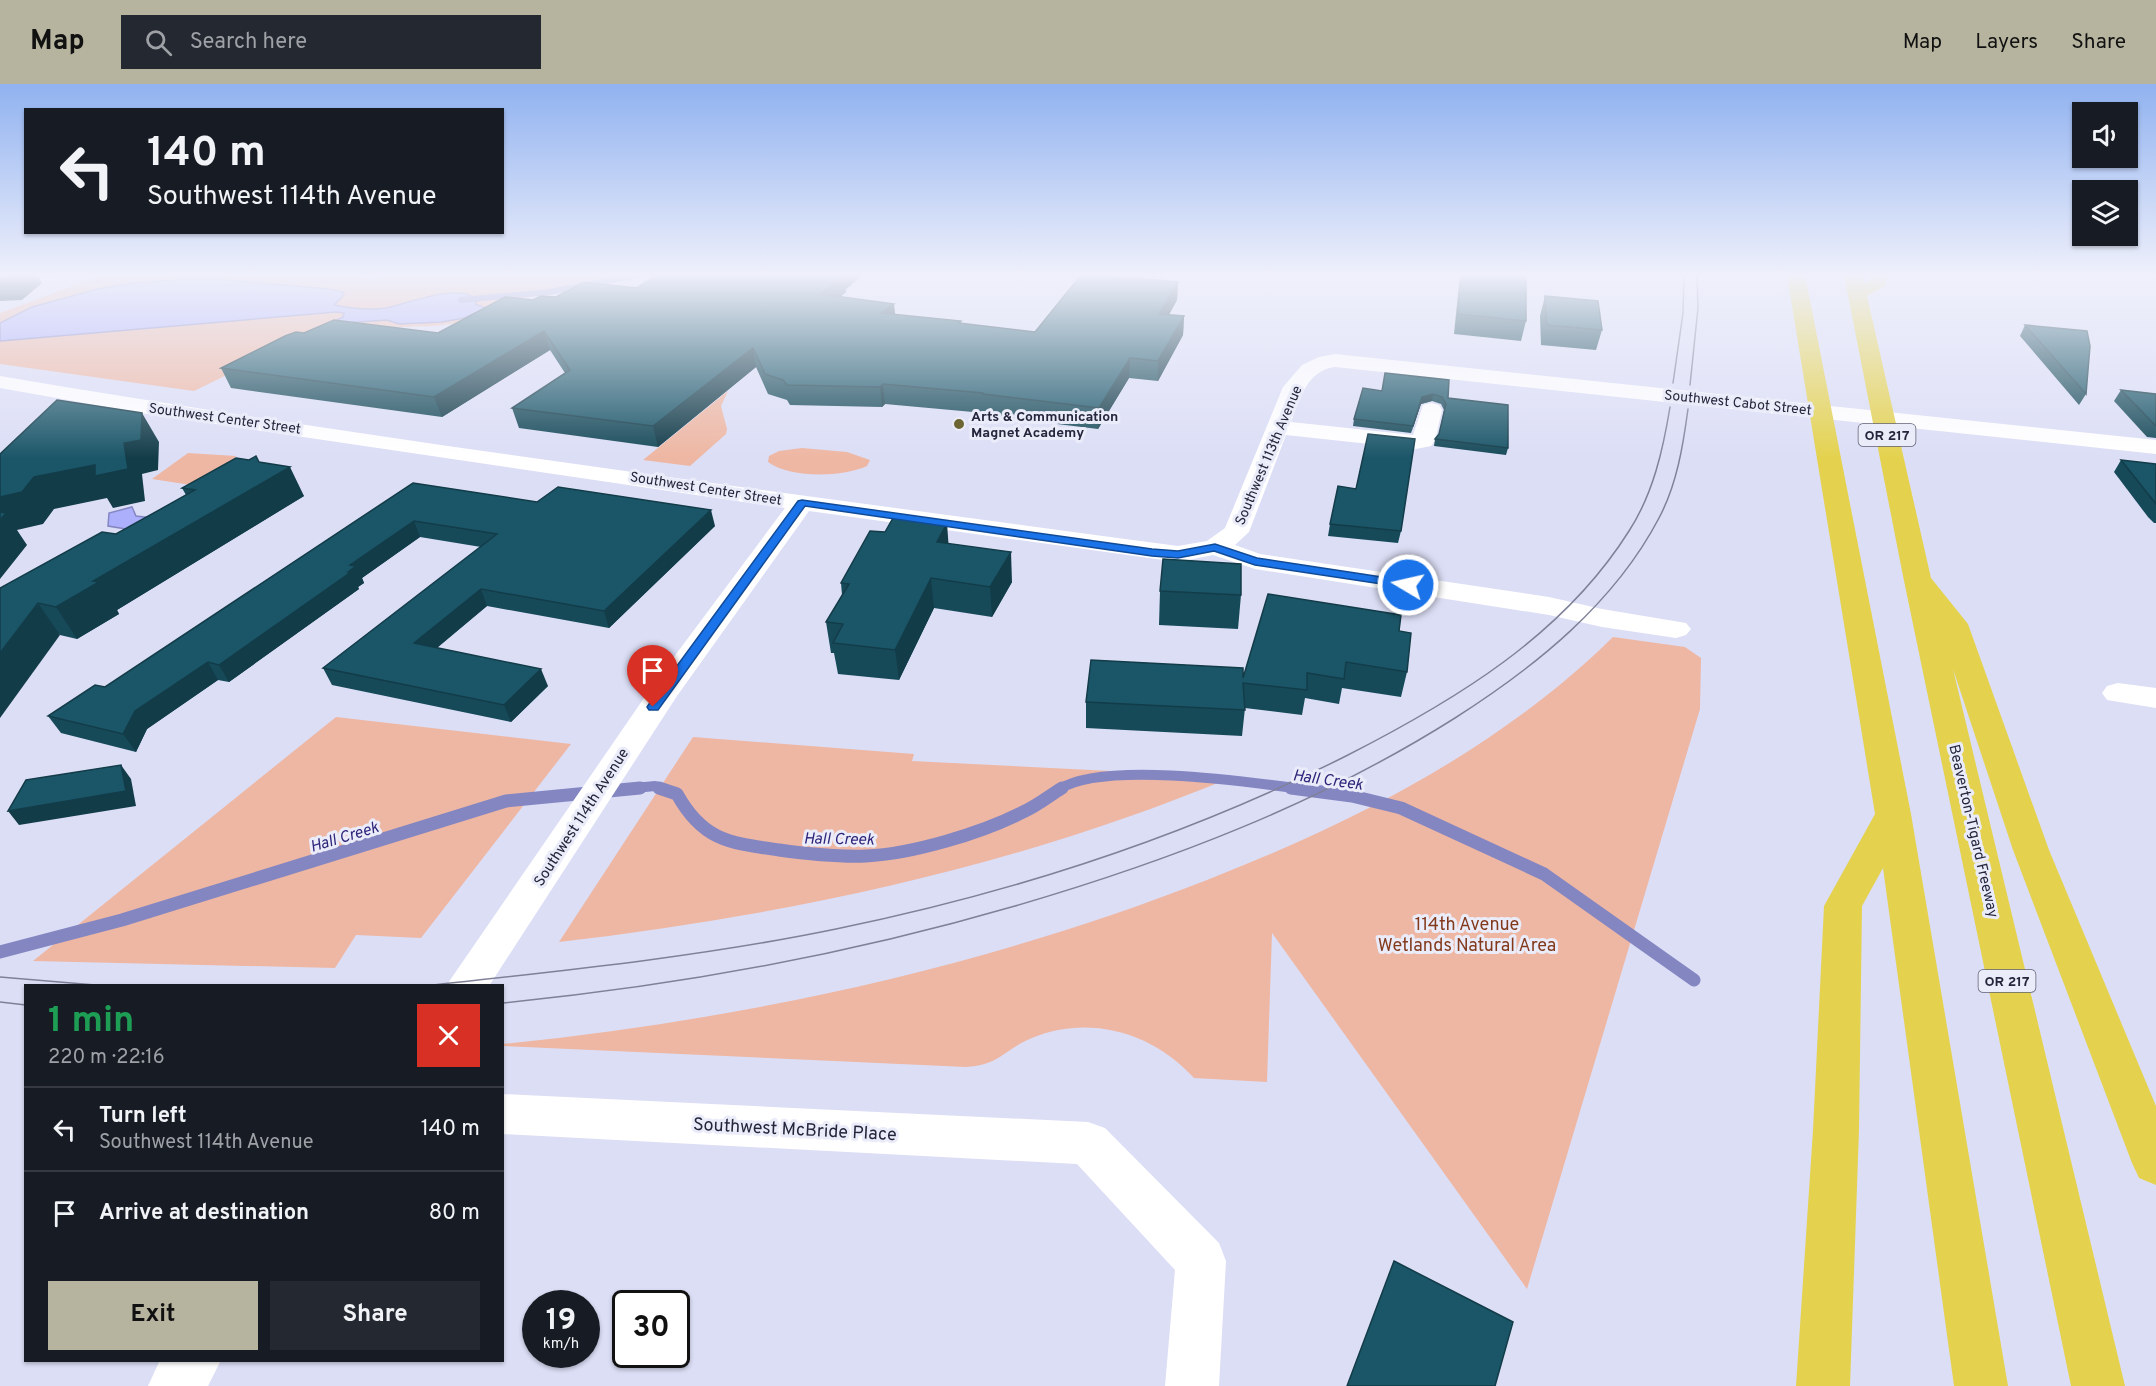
<!DOCTYPE html>
<html lang="en">
<head>
<meta charset="utf-8">
<style>
	:root { --surface:#171b24; --page:#242831; --text:#f1f3f6; --muted:#9ea1a6; --line:#363941; --accent:#b6b49e }
	body { margin:0; font-family:Overpass,sans-serif; background:var(--page); color:var(--text); height:100vh; display:flex; flex-direction:column; font-size:22px; white-space:nowrap }
	* { box-sizing:border-box; margin:0 }
	p { font-size:20px; color:var(--muted) }
	.icon { flex:none; width:33px; height:33px; fill:none; stroke:currentColor; stroke-width:2; stroke-linecap:round; stroke-linejoin:round }
	.map { position:relative; flex:1; overflow:hidden }
	.sheet { position:absolute; left:24px; top:900px; width:480px; height:378px; display:flex; flex-direction:column; background:var(--surface); border-radius:0px; box-shadow:0 2px 4px #0004 }
	.sheet>* { flex:none }
	.hud { position:absolute; left:24px; top:24px; width:480px; height:126px; border-radius:0px; box-shadow:0 2px 4px #0004; background:#171b24; color:var(--text); overflow:hidden }
	.controls { position:absolute; left:2072px; top:18px; display:grid; gap:12px }
	.controls a { display:grid; place-items:center; width:66px; height:66px; border-radius:0px; background:var(--surface); box-shadow:0 2px 4px #0004; font-size:30px }
	.speed { position:absolute; left:522px; top:1206px; display:flex; gap:12px; font-size:30px; font-weight:700; text-align:center }
	.speed>* { display:grid; place-content:center; width:78px; height:78px; border-radius:50%; background:var(--surface); box-shadow:0 2px 4px #0004; line-height:1 }
	.speed small { font-size:15px; font-weight:400 }
	.speed .limit { border:3px solid #111; border-radius:9px; background:#fff; color:#111 }
	.pin { position:absolute; display:grid; place-items:center; width:51px; height:51px; color:#fff; margin:-62px -26px; border-radius:50% 50% 50% 0; rotate:-45deg; box-shadow:0 0 6px #0007 }
	.pin .icon { rotate:45deg }
	.me { position:absolute; width:66px; margin:-33px; rotate:279deg; stroke-linejoin:round; filter:drop-shadow(0 0 4px #0008) }
	.turn { display:flex; align-items:center; gap:21px; height:126px; padding:0 24px; font-size:27px }
	.turn .icon { width:78px; height:78px; stroke-width:2.5 }
	.turn b { display:block; font-size:42px; line-height:51px }
	.round { display:grid; place-items:center; flex:none; width:63px; height:63px; border-radius:0px; background:var(--page) }
	.summary { display:flex; align-items:center; justify-content:space-between; height:102px; padding:0 24px }
	h1 { font-size:36px; font-weight:700; line-height:45px; color:#1e9e55 }
	.primary-button { display:flex; gap:12px; margin-top:auto; padding:12px 24px }
	.primary-button a { flex:1; height:69px; border-radius:0px; background:var(--accent); color:#111; font-size:24px; font-weight:700; line-height:69px; text-align:center }
	.primary-button a+a { background:var(--page); color:var(--text) }
	ul { padding:0; list-style:none }
	li { display:flex; align-items:center; gap:18px; height:84px; padding:0 24px; border-top:2px solid var(--line) }
	li div { flex:1 }
	li b { display:block; font-size:22px }
	li em { font-style:normal }
	header { display:flex; align-items:center; gap:36px; box-sizing:border-box; height:84px; padding:0 30px; background:var(--accent); color:#111 }
	header strong { font-size:28px }
	nav { display:flex; gap:33px; margin-inline-start:auto; font-size:21px }
	.search { width:420px; height:54px; background:var(--page); display:flex; align-items:center; gap:15px; box-sizing:border-box; padding:0 21px; border-radius:0px; color:var(--muted); font-size:22px }
	.map>svg:first-child { display:block }
	.green { fill:#eeb7a3 }
	.water { fill:#acaffb; stroke:#8486c2; stroke-width:1.5 }
	.lines { fill:none; stroke-linecap:round; stroke-linejoin:round }
	.stream-far2 { stroke:#8486c2; stroke-width:6 }
	.stream-far1 { stroke:#8486c2; stroke-width:10 }
	.stream { stroke:#8486c2; stroke-width:13 }
	.minor { fill:#fff; fill-rule:evenodd }
	.highway { fill:#e4d24f; fill-rule:evenodd }
	.tram { stroke:#7f8198; stroke-width:1.5 }
	.wall { fill:#174a59 }
	.shaded-wall { fill:#133c49 }
	.building { fill:#1b5668; stroke:#133c49; stroke-width:1.5 }
	.route { fill:#1a73e8; stroke:#114b97; stroke-width:1.5 }
	.poi-dot { fill:#6d6633; stroke:#ebecf9; stroke-width:2 }
	.labels { text-anchor:middle; stroke-width:6; stroke-linejoin:round; paint-order:stroke }
	.far-street-label { font-size:14px; fill:#25263c; stroke:#ebecf9 }
	.far-poi-label { font-size:14px; font-weight:bold; fill:#25263c; stroke:#ebecf9; text-anchor:start }
	.shield { fill:#ebecf9; stroke:#606175; stroke-width:1.5 }
	.shield-label { font-size:14px; font-weight:bold; fill:#25263c }
	.street-label { font-size:15px; fill:#25263c; stroke:#ebecf9 }
	.water-label { font-size:16px; font-style:italic; fill:#2f257a; stroke:#ebecf9 }
	.near-park-label { font-size:18px; fill:#833a1c; stroke:#ebecf9 }
	.near-street-label { font-size:18px; fill:#25263c; stroke:#ebecf9 }
</style>
</head>
<body>
<header>
<strong>Map</strong>
<div class="search"><svg class="icon" aria-label="search" viewBox="0 0 24 24"><circle cx="10" cy="10" r="6"/><path d="M15 15l6 6"/></svg>Search here</div>
<nav><a>Map</a><a>Layers</a><a>Share</a></nav>
</header>
<div class="map">
<svg width="2156" height="1302" viewBox="0 0 2156 1302">
	<rect width="100%" height="100%" fill="#dcdef6"/>
	<g class="green">
		<path d="M102,191h238l37,5 9,-5h257l-114,22 -62,25 -33,4 -82,3 -51,10 -107,52 -194,-27v-51z"/>
		<path d="M728,307l-7,15 6,23 -1,5 -36,32 -47,-6z"/>
		<path d="M802,364l45,4 23,8 -3,6c-24,11 -76,13 -99,-4l1,-6 10,-5z"/>
		<path d="M188,369l48,3 -18,22 -14,9 -52,-8z"/>
		<path d="M1613,553l72,10 16,11 -1,51 -173,580 -255,-356 -5,149 -73,-4c-41,-45 -104,-64 -162,-40 -29,12 -32,27 -66,29l-463,-21v-2c239,-24 479,-76 704,-164 148,-58 292,-131 406,-243z"/>
		<path d="M336,633l235,27 -150,194 -65,-3 -21,33 -302,-7z"/>
		<path d="M693,653l221,17 -2,7 320,16c-215,90 -443,138 -673,165z"/>
	</g>
	<g class="water">
		<path d="M206,194l123,11 14,3 1,3 -10,10c15,3 36,5 52,3 20,-4 78,-27 91,-7l-2,3 11,4 -22,10 -22,4 -43,2 -12,-4 -44,3 -6,-3 6,-3 1,-4 -8,-1 -336,29v-18l32,-16 66,-18 34,-6z"/>
		<path d="M132,423l4,9 17,2 -21,12 -24,-4 1,-13z"/>
	</g>
	<g class="lines">
		<path class="stream-far2" d="M461,216l88,-8 87,-17"/>
		<g class="stream-far1">
			<path d="M625,705l30,-3 8,3"/>
			<path d="M1060,705c43,-28 189,-7 242,0"/>
		</g>
		<g class="stream">
			<path d="M659,704l18,6c26,47 53,49 102,56 29,4 58,7 87,6 46,-2 116,-23 157,-44 14,-6 26,-16 39,-24"/>
			<path d="M1291,704l61,8 49,12 143,66 150,106"/>
			<path d="M0,868l122,-32 384,-119 134,-13"/>
		</g>
		<g class="minor">
			<path d="M0,191h62l-9,5 -53,4z"/>
			<path d="M1335,270l821,86v14l-821,-87c-28,3 -35,32 -44,55l122,13 10,-30 8,-2 8,2 3,5 -7,31 -4,5 -15,3 -130,-14 -37,97 -14,13 25,9 289,43 53,12 84,14 5,6 -5,6 -10,3 -74,-11 -53,-12 -294,-46 -42,-14 -35,7 -369,-51 -132,185 -188,290h-43l207,-301 132,-177 -644,-95 -141,-25v-12c391,66 785,117 1178,170l29,-5 18,-13 58,-141 19,-22 17,-8z"/>
			<path d="M2118,599l38,5v20l-49,-8 -5,-7 5,-7z"/>
			<path d="M502,1010l586,28 17,6 114,115 7,18 -7,125h-54l10,-116 -98,-106 -575,-30z"/>
			<path d="M160,1276h61l-13,26h-60z"/>
		</g>
		<g class="highway">
			<path d="M1787,191h18l106,539 97,572h-54l-71,-518 -21,38 -3,224 -9,256h-54l17,-256 11,-224 51,-92z"/>
			<path d="M1844,191h18l2,8 6,-3v-5h18l-3,11 -18,10 64,282 37,46 81,226 107,256v79l-17,-7 -7,-15 -119,-313 -60,-181 172,717h-54l-168,-810z"/>
		</g>
		<g class="tram">
			<path d="M1673,299l10,-70 1,-38"/>
			<path d="M1690,301l8,-77 -1,-33"/>
			<path d="M0,893l107,9"/>
			<path d="M423,902c138,-15 277,-29 413,-57 176,-36 349,-92 510,-173 108,-55 217,-120 283,-225 24,-37 34,-81 41,-124"/>
			<path d="M0,918l26,3"/>
			<path d="M502,919c174,-17 345,-48 513,-97 154,-45 304,-102 440,-188 80,-51 159,-114 204,-200 18,-34 24,-72 29,-109"/>
		</g>
	</g>
	<g class="wall">
		<path d="M657,191h206l-17,14v3l-5,4 54,18 67,10 73,8 143,-50 -1,18 -8,15 15,1 -1,19 -25,46 -29,-3 -31,51 -114,-14v-2l-99,-9 -3,3 -92,-2 -3,-5 -19,-6 -12,-27 -98,80 -139,-19 -7,-20 53,-35 -15,-23 -108,67 -211,-29 -10,-20 83,-35h134l95,-33 104,-12z"/>
		<path d="M1460,191h66v46l-5,20 -67,-7 5,-50z"/>
		<path d="M1545,212l57,34 -6,20 -55,-5 -1,-29z"/>
		<path d="M2025,241l61,69 -7,11 -59,-69z"/>
		<path d="M1385,289l63,25 60,50 -2,7 -72,-9 1,-7 4,-5 5,-24 -3,-6 -9,-3 -11,3 -10,29 -58,-7 1,-7 28,-28z"/>
		<path d="M2121,306l35,4v44l-9,-1 -33,-36z"/>
		<path d="M2121,376l35,4v59h-2l-6,-6 -34,-45z"/>
		<path d="M259,378l45,34 -187,114 2,4 -42,25 -17,-4 -60,-47 116,-54 70,-39 -4,-7z"/>
		<path d="M413,399l124,19 178,24 -106,102 -122,-22 -50,42 111,38 -37,36 -179,-37 -9,-17 158,-121 -61,-10 -58,41 2,5 -6,4 1,2 -130,93 -11,-2 -71,49 -11,23 -75,-19 -13,-17 57,-29z"/>
		<path d="M1330,440l71,7 -3,12 -70,-7z"/>
		<path d="M948,460l64,38 -20,35 -58,-9 -35,72 -61,-6 -4,-21h-3l-5,-31 16,-27 -1,-12z"/>
		<path d="M1160,507l81,4 -3,34 -79,-4z"/>
		<path d="M1399,547l8,41 -6,25 -59,-9 -3,16 -34,-6 -3,17 -57,-7 -3,28 -156,-8v-26l157,-24z"/>
	</g>
	<g class="shaded-wall">
		<path d="M9,191h29l4,8 -20,17 -22,1v-24z"/>
		<path d="M840,191h23l-17,14v3l-24,20 -2,-18z"/>
		<path d="M1178,198l-1,18 -19,32 1,-18z"/>
		<path d="M894,220l2,18 -15,-9z"/>
		<path d="M1184,232l-1,19 -25,46v-20z"/>
		<path d="M544,247l6,19 -108,67 -8,-20z"/>
		<path d="M753,264l3,19 -98,80 -5,-21z"/>
		<path d="M1130,274l-1,20 -31,51 1,-21z"/>
		<path d="M883,300l2,20 -3,3 -2,-20z"/>
		<path d="M1433,310l-1,7 -11,3 -10,29 11,-36z"/>
		<path d="M142,329l17,29 -1,28 -16,4 3,27 -32,7 -6,-10 -53,11 -11,15 -26,6 10,15 -27,34v-82l34,-20 90,-34z"/>
		<path d="M290,383l14,29 -187,114 2,4 -42,25 -21,-32 37,-26z"/>
		<path d="M711,426l4,16 -106,102 -5,-17z"/>
		<path d="M414,437l6,16 -58,41 2,5 -6,4 1,2 -130,93 -10,-17 131,-100z"/>
		<path d="M947,439l2,28 -12,-9z"/>
		<path d="M1011,468l1,30 -20,35 -2,-30z"/>
		<path d="M931,494l3,30 -35,72 -4,-30z"/>
		<path d="M481,505l6,17 -65,54 -8,-17z"/>
		<path d="M38,519l22,32 -60,83v-65z"/>
		<path d="M208,578l10,18 -71,49 -11,23 -13,-18 12,-23z"/>
		<path d="M541,585l7,17 -37,36 -7,-17z"/>
		<path d="M121,681l10,14 5,27 -117,19 -11,-14z"/>
	</g>
	<g class="building">
		<path d="M657,191h186l-23,19 74,10 -13,9 80,8 -2,2 76,9 46,-57h24l73,7 -19,32 25,2 -26,45 -28,-3 -31,50 -116,-14v-1l-100,-9 -3,3 -93,-2 -4,-5 -18,-6 -12,-26 -100,78 -141,-18 58,-38 -26,-39 -110,66 -213,-29 64,-32 11,-4 8,1 30,-13 104,13 67,-36 28,3 8,-4 15,1 28,-15 53,6z"/>
		<path d="M1461,191h65v46l-68,-7z"/>
		<path d="M1545,212l53,5 4,29 -55,-5z"/>
		<path d="M2025,241l62,6 3,15 -4,48z"/>
		<path d="M1385,289l64,7 -1,18 60,7v43l-73,-9 4,-5 7,-30 -4,-7 -9,-3 -11,3 -9,29 -59,-7 9,-31 19,3z"/>
		<path d="M2121,306l35,4v32l-1,-1z"/>
		<path d="M57,316l85,13 -1,27 -17,3 4,26 -33,7v-11l-61,12 -12,15 -22,5v-43z"/>
		<path d="M1368,350l47,5 -14,92 -71,-7 8,-38 18,3z"/>
		<path d="M256,372l3,6 31,5 -197,114 6,1 -43,25 -18,-4 -38,50v-65l102,-56 14,2 79,-44 -13,-2 54,-30 13,2z"/>
		<path d="M2121,376l35,4v41v-1z"/>
		<path d="M413,399l124,19 21,-15 153,23 -107,101 -123,-22 -67,54 127,26 -37,36 -181,-37 174,-134 -83,-13 -64,44 6,1 -8,6h3l-132,93 -11,-3 -73,49 -12,23 -75,-18 47,-31 10,2z"/>
		<path d="M0,428l6,1 -6,7z"/>
		<path d="M893,434l54,5 -10,19 74,10 -21,35 -59,-9 -36,72 -62,-7 10,-19 -17,-2 23,-38 -8,-1 29,-52 15,1z"/>
		<path d="M1163,475l78,5v31l-81,-4z"/>
		<path d="M1268,510l133,21 -2,16 12,2 -4,39 -61,-10 -2,17 -37,-6v17l-64,-7 2,27 -159,-8 5,-42 152,8v10z"/>
		<path d="M121,681l5,26 -118,20 18,-31z"/>
		<path d="M1394,1177l119,61 -18,64h-148z"/>
	</g>
	<linearGradient id="sky" x2="0" y2="1"><stop stop-color="#90b2f0"/><stop offset="0.51" stop-color="#eff0fb"/><stop offset="1" stop-color="#eff0fb" stop-opacity="0"/></linearGradient>
	<rect width="2156" height="374" fill="url(#sky)"/>
	<path class="route" d="M802,416l350,49 26,2 37,-7 42,14 151,23 6,4 -6,3 -153,-23 -41,-14 -36,7 -26,-2 -347,-50 -147,204h-9l-2,-3 2,-3 149,-203z"/>
	<circle class="poi-dot" cx="959" cy="340" r="6"/>
	<g class="labels">
		<g class="far-street-label">
			<text transform="translate(1738 318) rotate(6)" y="5">Southwest Cabot Street</text>
			<text transform="translate(225 334) rotate(8)" y="5">Southwest Center Street</text>
			<text transform="translate(1268 371) rotate(-67)" y="5">Southwest 113th Avenue</text>
			<text transform="translate(706 404) rotate(9)" y="5">Southwest Center Street</text>
		</g>
		<g class="far-poi-label">
			<text x="971" y="337">Arts &amp; Communication<tspan x="971" dy="16">Magnet Academy</tspan></text>
		</g>
		<g class="shield">
			<rect x="1858.5" y="340" width="57" height="22" rx="4.5"/>
			<rect x="1978.5" y="886" width="57" height="22" rx="4.5"/>
		</g>
		<g class="shield-label">
			<text x="1887" y="356">OR 217</text>
			<text x="2007" y="902">OR 217</text>
		</g>
		<g class="street-label">
			<text transform="translate(581 733) rotate(-57)" y="5">Southwest 114th Avenue</text>
			<text transform="translate(1974 747) rotate(77)" y="5">Beaverton-Tigard Freeway</text>
		</g>
		<g class="water-label">
			<text transform="translate(1328 695) rotate(8)" y="6">Hall Creek</text>
			<text transform="translate(344 752) rotate(-17)" y="6">Hall Creek</text>
			<text transform="translate(839 754) rotate(1)" y="6">Hall Creek</text>
		</g>
		<g class="near-park-label">
			<text x="1467" y="846">114th Avenue<tspan x="1467" dy="21">Wetlands Natural Area</tspan></text>
		</g>
		<g class="near-street-label">
			<text transform="translate(795 1045) rotate(3)" y="6">Southwest McBride Place</text>
		</g>
	</g>
</svg>
<div class="controls">
<a><svg class="icon" aria-label="sound" viewBox="0 0 24 24"><path d="M4 9h4l5-4v14l-5-4H4zM17 9q2 3 0 6"/></svg></a>
<a><svg class="icon" aria-label="layers" viewBox="0 0 24 24"><path d="M12 4l9 5-9 5-9-5zM3 14l9 5 9-5"/></svg></a>
</div>
<div class="speed"><div>19<small>km/h</small></div><div class="limit">30</div></div>
<div class="pin" style="left:653px;top:623px;background:#d93025"><svg class="icon" aria-label="arrive" viewBox="0 0 24 24"><path d="M6 21V4h12l-3 4 3 4H6"/></svg></div>
<svg class="me" style="left:1408px;top:501px" viewBox="-20 -20 40 40"><circle r="17" fill="#1a73e8" stroke="#fff" stroke-width="3"/><path d="M0-11L8 9 0 5-8 9z" fill="#fff"/></svg>
<div class="hud">
<div class="turn"><svg class="icon" aria-label="left" viewBox="0 0 24 24"><path d="M17 20v-9H6M10 6l-5 5 5 5"/></svg><div><b>140 m</b>Southwest 114th Avenue</div></div>
</div>
<section class="sheet">
<div class="summary"><div><h1>1 min</h1><p>220 m · 22:16</p></div><a class="round" style="background:#d93025;color:#fff"><svg class="icon" aria-label="close" viewBox="0 0 24 24"><path d="M6 6l12 12M18 6L6 18"/></svg></a></div>
<ul>
<li><svg class="icon" aria-label="left" viewBox="0 0 24 24"><path d="M17 20v-9H6M10 6l-5 5 5 5"/></svg><div><b>Turn left</b><p>Southwest 114th Avenue</p></div><em>140 m</em></li>
<li><svg class="icon" aria-label="arrive" viewBox="0 0 24 24"><path d="M6 21V4h12l-3 4 3 4H6"/></svg><div><b>Arrive at destination</b></div><em>80 m</em></li>
</ul>
<div class="primary-button"><a>Exit</a><a>Share</a></div>
</section>
</div>
</body>
</html>
